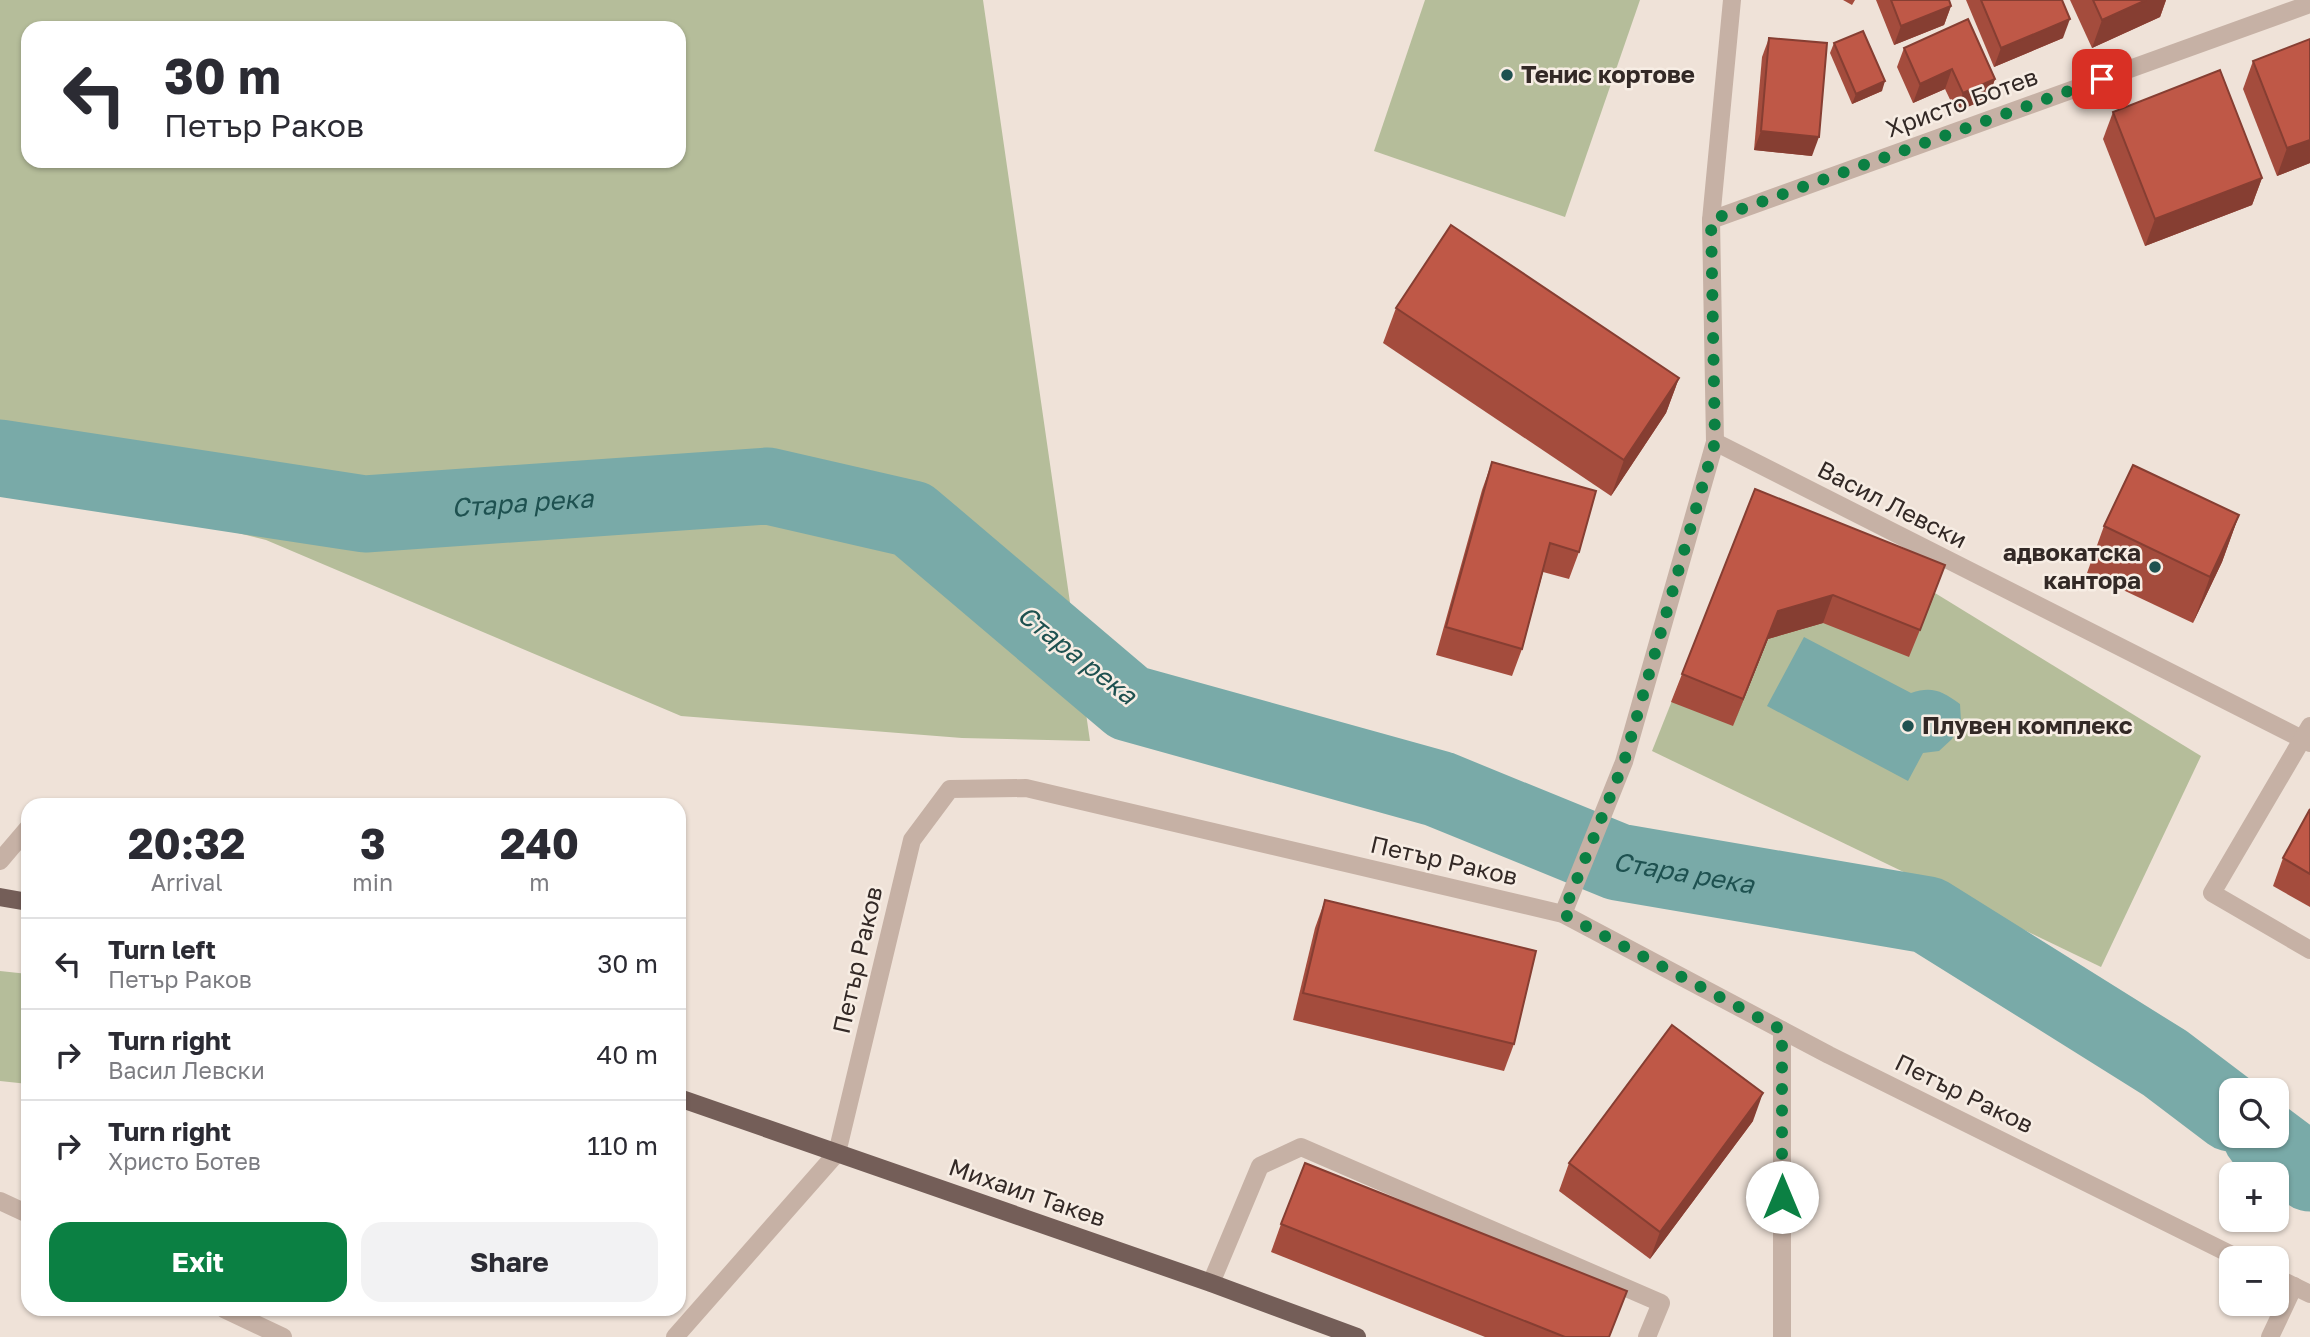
<!DOCTYPE html>
<html lang="en">
<head>
<meta charset="utf-8">
<style>
	:root { --surface:#fff; --page:#f2f2f3; --text:#2b2b33; --muted:#7c7c81; --line:#e1e1e2; --accent:#0b8043 }
	body { margin:0; font-family:"Golos Text",sans-serif; background:var(--page); color:var(--text); height:100vh; display:flex; flex-direction:column; font-size:26px; white-space:nowrap }
	* { box-sizing:border-box; margin:0 }
	p { font-size:23px; color:var(--muted) }
	.icon { flex:none; width:38px; height:38px; fill:none; stroke:currentColor; stroke-width:2; stroke-linecap:round; stroke-linejoin:round }
	.map { position:relative; flex:1; overflow:hidden }
	.drawer { position:absolute; left:21px; top:798px; width:665px; height:518px; display:flex; flex-direction:column; background:var(--surface); border-radius:21px; box-shadow:0 2px 5px #0004 }
	.drawer>* { flex:none }
	.top-card { position:absolute; left:21px; top:21px; width:665px; height:147px; border-radius:21px; box-shadow:0 2px 5px #0004; background:#fff; color:var(--text); overflow:hidden }
	.tools { position:absolute; left:2219px; top:1078px; display:grid; gap:14px }
	.tools a { display:grid; place-items:center; width:70px; height:70px; border-radius:14px; background:var(--surface); box-shadow:0 2px 5px #0004; font-size:35px }
	.pin { position:absolute; display:grid; place-items:center; width:60px; height:60px; color:#fff; margin:-30px; border-radius:14px; box-shadow:0 4px 10px #0006 }
	.me { position:absolute; width:77px; margin:-38px; rotate:0deg; stroke-linejoin:round; filter:drop-shadow(0 0 5px #0008) }
	.turn { display:flex; align-items:center; gap:24px; height:147px; padding:0 28px; font-size:32px }
	.turn .icon { width:91px; height:91px; stroke-width:2.5 }
	.turn b { display:block; font-size:49px; line-height:60px }
	.eta { display:flex; justify-content:space-evenly; align-items:center; height:119px; text-align:center }
	.eta b { font-size:42px; font-weight:700; line-height:49px }
	.primary-button { display:flex; gap:14px; margin-top:auto; padding:14px 28px }
	.primary-button a { flex:1; height:80px; border-radius:21px; background:var(--accent); color:#fff; font-size:28px; font-weight:700; line-height:80px; text-align:center }
	.primary-button a+a { background:var(--page); color:var(--text) }
	ul { padding:0; list-style:none }
	li { display:flex; align-items:center; gap:21px; height:91px; padding:0 28px; border-top:2px solid var(--line) }
	li div { flex:1 }
	li b { display:block; font-size:26px }
	li em { font-style:normal }
	.map>svg:first-child { display:block }
	.green { fill:#b5bd9a; fill-rule:evenodd }
	.water { fill:#79aaa8 }
	.lines { fill:none; stroke-linecap:round; stroke-linejoin:round }
	.river { stroke:#79aaa8; stroke-width:77 }
	.minor { stroke:#c6b1a5; stroke-width:18 }
	.major { stroke:#745e58; stroke-width:18 }
	.wall { fill:#a44c3d }
	.shaded-wall { fill:#863e32 }
	.building { fill:#bf5847; stroke:#863e32; stroke-width:2 }
	.route { stroke:#0b8043; stroke-width:12; stroke-dasharray:0 21.6 }
	.poi-dot { fill:#1e5150; stroke:#f7ede4; stroke-width:2.5 }
	.labels { text-anchor:middle; stroke-width:5; stroke-linejoin:round; paint-order:stroke }
	.poi-label { font-size:24px; font-weight:bold; fill:#332926; stroke:#f7ede4; text-anchor:start }
	.street-label { font-size:24px; fill:#332926; stroke:#f7ede4 }
	.water-label { font-size:26px; font-style:italic; fill:#1e5150; stroke:#f7ede4 }
</style>
</head>
<body>
<div class="map">
<svg width="2310" height="1337" viewBox="0 0 2310 1337">
	<rect width="100%" height="100%" fill="#efe2d8"/>
	<g class="green">
		<path d="M0,0h983l107,741 -128,-3 -281,-22 -415,-176 -266,-67zM28,28h651v133h-651z"/>
		<path d="M1425,0h215l-75,217 -191,-66z"/>
		<path d="M1745,517l190,76 266,163 -100,211 -449,-216z"/>
		<path d="M0,971l28,3v110l-28,-3z"/>
	</g>
	<path class="water" d="M1804,637l107,56c21,-7 31,-2 49,11l1,17 -9,18 -13,12 -16,2 -15,28 -141,-75z"/>
	<g class="lines">
		<g class="river">
			<path id="s1" d="M0,458l365,56 403,-28 144,33 217,184 310,86 179,73 310,53 237,148 66,50"/>
			<path d="M2261,1136l49,37"/>
		</g>
		<g class="minor">
			<path d="M1711,220l599,-216"/>
			<path d="M1715,442l595,301"/>
			<path d="M2310,726l-98,167 98,57"/>
			<path d="M0,861l28,-33"/>
			<path d="M1563,914l61,-152 91,-320 -4,-222 21,-220"/>
			<path d="M1782,1030v307"/>
			<path d="M0,1201l28,13"/>
			<path d="M2277,1278l33,16"/>
			<path d="M1211,1283l49,-117 41,-19 360,156 -14,34"/>
			<path d="M224,1309l59,28"/>
			<path d="M675,1337l162,-184 75,-313 38,-51 76,-1 537,126 266,141 409,203"/>
			<path d="M2270,1337l24,-51"/>
		</g>
		<g class="major">
			<path d="M0,897l28,5"/>
			<path d="M679,1098l532,185 146,54"/>
		</g>
	</g>
	<g class="wall">
		<path d="M1843,0h12l-3,5z"/>
		<path d="M1876,0h73l2,6 -7,19 -50,20z"/>
		<path d="M1966,0h96l1,38 -69,29z"/>
		<path d="M2070,0h96l-6,17 -68,31z"/>
		<path d="M1769,38l43,118 -58,-6 8,-93z"/>
		<path d="M1834,43l48,48 -30,13 -22,-51z"/>
		<path d="M1904,48l91,31 -7,19 -32,14 -11,-23 -32,14 -16,-36z"/>
		<path d="M2253,61l57,102 -33,13 -34,-87z"/>
		<path d="M2113,112l149,66 -10,27 -107,41 -42,-107z"/>
		<path d="M1396,308l283,70 -13,35 -55,83 -228,-153z"/>
		<path d="M1492,462l87,90 -10,27 -26,-7 -21,77 -10,27 -76,-21 46,-165z"/>
		<path d="M1755,489l180,104 -26,64 -86,-34 -55,16 -35,87 -62,-24z"/>
		<path d="M2239,515l-17,47 -29,61 -106,-50 17,-47z"/>
		<path d="M2310,809v98l-37,-21 10,-28z"/>
		<path d="M1325,900l189,144 -10,27 -211,-51 22,-92z"/>
		<path d="M1753,1121l-103,138 -91,-68 10,-28z"/>
		<path d="M1281,1224l346,67 -18,46h-124l-214,-85z"/>
	</g>
	<g class="shaded-wall">
		<path d="M2146,0h20l-6,17 -68,31 10,-28z"/>
		<path d="M1951,6l-7,19 -50,20 7,-19z"/>
		<path d="M2070,19l-7,19 -69,29 7,-19z"/>
		<path d="M1952,69l-7,20 -32,14 7,-19z"/>
		<path d="M1995,79l-7,19 -32,14 7,-19z"/>
		<path d="M1885,81l-3,10 -30,13 4,-10z"/>
		<path d="M1761,131l58,6 -7,19 -58,-6z"/>
		<path d="M2310,140v23l-33,13 10,-28z"/>
		<path d="M2262,178l-10,27 -107,41 10,-27z"/>
		<path d="M1679,378l-13,35 -55,83 13,-36z"/>
		<path d="M2239,515l-17,47 -29,61 17,-46z"/>
		<path d="M1833,595l-10,28 -55,16 -35,87 45,-115z"/>
		<path d="M1763,1093l-10,28 -103,138 10,-27z"/>
	</g>
	<g class="building">
		<path d="M1891,0h58l2,6 -50,20z"/>
		<path d="M1981,0h81l8,19 -69,29z"/>
		<path d="M2093,0h53l-44,20z"/>
		<path d="M1968,19l27,60 -32,14 -11,-24 -32,15 -16,-36z"/>
		<path d="M1863,31l22,50 -29,13 -22,-51z"/>
		<path d="M1769,38l58,5 -8,94 -58,-6z"/>
		<path d="M2310,39v101l-23,8 -34,-87z"/>
		<path d="M2220,70l42,108 -107,41 -42,-107z"/>
		<path d="M1451,225l228,153 -55,82 -228,-152z"/>
		<path d="M1492,462l104,29 -17,61 -29,-9 -28,106 -76,-22z"/>
		<path d="M2133,465l106,50 -29,62 -106,-51z"/>
		<path d="M1755,489l190,76 -25,65 -87,-35 -55,16 -35,88 -61,-25z"/>
		<path d="M2310,809v65l-27,-16z"/>
		<path d="M1325,900l211,51 -22,93 -211,-51z"/>
		<path d="M1672,1025l91,68 -103,139 -91,-69z"/>
		<path d="M1305,1163l322,128 -18,46h-44l-284,-113z"/>
	</g>
	<g class="lines">
		<path class="route" d="M1782,1197v-167l-219,-116 61,-152 91,-320 -4,-222 391,-141"/>
	</g>
	<g class="poi-dot">
		<circle cx="1507" cy="75" r="7"/>
		<circle cx="2155" cy="567" r="7"/>
		<circle cx="1908" cy="726" r="7"/>
	</g>
	<g class="labels">
		<g class="poi-label">
			<text x="1521" y="83">Тенис кортове</text>
			<text x="2141" y="561" text-anchor="end">адвокатска<tspan x="2141" dy="28">кантора</tspan></text>
			<text x="1922" y="734">Плувен комплекс</text>
		</g>
		<g class="street-label">
			<text transform="translate(1962 103) rotate(-20)" y="8">Христо Ботев</text>
			<text transform="translate(1892 505) rotate(27)" y="8">Васил Левски</text>
			<text transform="translate(1444 861) rotate(13)" y="8">Петър Раков</text>
			<text transform="translate(858 960) rotate(-77)" y="8">Петър Раков</text>
			<text transform="translate(1964 1094) rotate(26)" y="8">Петър Раков</text>
			<text transform="translate(1027 1193) rotate(19)" y="8">Михаил Такев</text>
		</g>
		<g class="water-label">
			<text dy="9" stroke="none"><textPath href="#s1" startOffset="527">Стара река</textPath></text>
			<text transform="translate(1077 655) rotate(38)" y="9">Стара река</text>
			<text dy="9" stroke="none"><textPath href="#s1" startOffset="1787">Стара река</textPath></text>
		</g>
	</g>
</svg>
<div class="tools">
<a><svg class="icon" aria-label="search" viewBox="0 0 24 24"><circle cx="10" cy="10" r="6"/><path d="M15 15l6 6"/></svg></a>
<a>+</a>
<a>−</a>
</div>
<div class="pin" style="left:2102px;top:79px;background:#d93025"><svg class="icon" aria-label="arrive" viewBox="0 0 24 24"><path d="M6 21V4h12l-3 4 3 4H6"/></svg></div>
<svg class="me" style="left:1782px;top:1197px" viewBox="-20 -20 40 40"><circle r="19" fill="#fff"/><path d="M0-13L10 11 0 6-10 11z" fill="#0b8043"/></svg>
<div class="top-card">
<div class="turn"><svg class="icon" aria-label="left" viewBox="0 0 24 24"><path d="M17 20v-9H6M10 6l-5 5 5 5"/></svg><div><b>30 m</b>Петър Раков</div></div>
</div>
<section class="drawer">
<div class="eta">
<div><b>20:32</b><p>Arrival</p></div>
<div><b>3</b><p>min</p></div>
<div><b>240</b><p>m</p></div>
</div>
<ul>
<li><svg class="icon" aria-label="left" viewBox="0 0 24 24"><path d="M17 20v-9H6M10 6l-5 5 5 5"/></svg><div><b>Turn left</b><p>Петър Раков</p></div><em>30 m</em></li>
<li><svg class="icon" aria-label="right" viewBox="0 0 24 24"><path d="M7 20v-9h11M14 6l5 5-5 5"/></svg><div><b>Turn right</b><p>Васил Левски</p></div><em>40 m</em></li>
<li><svg class="icon" aria-label="right" viewBox="0 0 24 24"><path d="M7 20v-9h11M14 6l5 5-5 5"/></svg><div><b>Turn right</b><p>Христо Ботев</p></div><em>110 m</em></li>
</ul>
<div class="primary-button"><a>Exit</a><a>Share</a></div>
</section>
</div>
</body>
</html>
